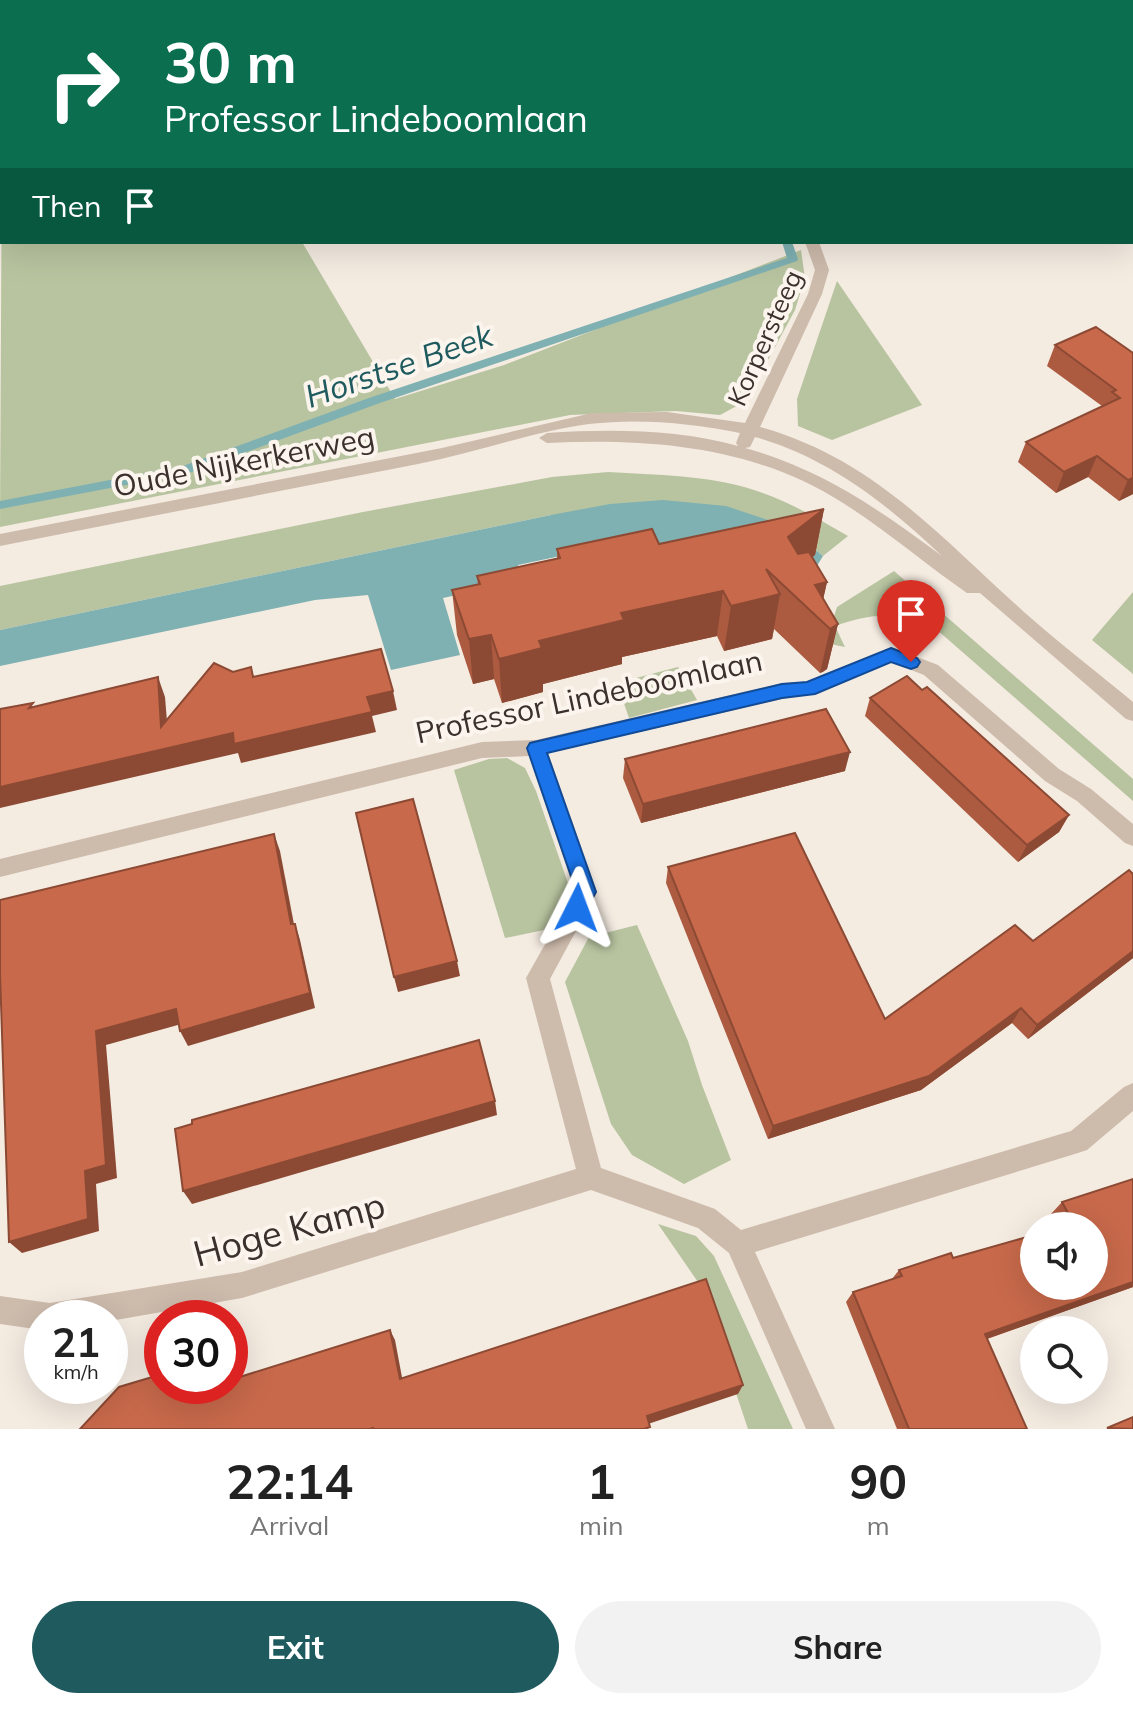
<!DOCTYPE html>
<html lang="en">
<head>
<meta charset="utf-8">
<style>
	:root { --surface:#fff; --page:#f2f2f2; --text:#222; --muted:#767676; --accent:#1f5a5e }
	body { margin:0; font-family:Mulish,sans-serif; background:var(--page); color:var(--text); height:100vh; display:flex; flex-direction:column; font-size:30px; white-space:nowrap }
	* { box-sizing:border-box; margin:0 }
	p { font-size:26px; color:var(--muted) }
	.icon { flex:none; width:44px; height:44px; fill:none; stroke:currentColor; stroke-width:2; stroke-linecap:round; stroke-linejoin:round }
	.map { position:relative; height:1429px; overflow:hidden }
	.sheet { display:flex; flex-direction:column; background:var(--surface); flex:1 }
	.sheet>* { flex:none }
	.guide { position:absolute; left:0px; top:0px; width:1134px; height:244px; box-shadow:0 8px 32px #0002; background:#0b6e4f; color:#fff; overflow:hidden }
	.tools { position:absolute; left:1020px; top:1212px; display:grid; gap:16px }
	.tools a { display:grid; place-items:center; width:88px; height:88px; border-radius:50%; background:var(--surface); box-shadow:0 8px 32px #0002; font-size:40px }
	.speed { position:absolute; left:24px; top:1300px; display:flex; gap:16px; font-size:40px; font-weight:700; text-align:center }
	.speed>* { display:grid; place-content:center; width:104px; height:104px; border-radius:50%; background:var(--surface); box-shadow:0 8px 32px #0002; line-height:1 }
	.speed small { font-size:20px; font-weight:400 }
	.speed .limit { border:12px solid #d22; background:#fff; color:#111 }
	.pin { position:absolute; display:grid; place-items:center; width:68px; height:68px; color:#fff; margin:-82px -34px; border-radius:50% 50% 50% 0; rotate:-45deg; box-shadow:0 0 8px #0007 }
	.pin .icon { rotate:45deg }
	.me { position:absolute; width:88px; margin:-44px; rotate:3deg; stroke-linejoin:round; filter:drop-shadow(0 0 6px #0008) }
	.turn { display:flex; align-items:center; gap:28px; height:168px; padding:0 32px; font-size:36px }
	.turn .icon { width:104px; height:104px; stroke-width:2.5 }
	.turn b { display:block; font-size:56px; line-height:68px }
	.then { display:flex; align-items:center; height:76px; padding:0 32px; background:#0003; gap:16px; font-size:30px }
	.eta { display:flex; justify-content:space-evenly; align-items:center; height:136px; text-align:center }
	.eta b { font-size:48px; font-weight:700; line-height:56px }
	.action { display:flex; gap:16px; margin-top:auto; padding:16px 32px }
	.action a { flex:1; height:92px; border-radius:48px; background:var(--accent); color:#fff; font-size:32px; font-weight:700; line-height:92px; text-align:center }
	.action a+a { background:var(--page); color:var(--text) }
	.map>svg:first-child { display:block }
	.green { fill:#b8c4a0 }
	.water { fill:#7fb0b2 }
	.lines { fill:none; stroke-linecap:round; stroke-linejoin:round }
	.stream { fill:#7fb0b2; fill-rule:evenodd }
	.minor { fill:#cdbbac; fill-rule:evenodd }
	.wall { fill:#ac5a40 }
	.shaded-wall { fill:#8c4a34 }
	.building { fill:#c8694b; stroke:#8c4a34; stroke-width:2 }
	.route { fill:#1a73e8; stroke:#114b97; stroke-width:2 }
	.labels { text-anchor:middle; stroke-width:8; stroke-linejoin:round; paint-order:stroke }
	.far-street-label { font-size:26px; fill:#3b302b; stroke:#fbf5ee }
	.street-label { font-size:30px; fill:#3b302b; stroke:#fbf5ee }
	.water-label { font-size:32px; font-style:italic; fill:#1f5a5e; stroke:#fbf5ee }
	.near-street-label { font-size:36px; fill:#3b302b; stroke:#fbf5ee }
</style>
</head>
<body>
<div class="map">
<svg width="1133" height="1429" viewBox="0 0 1133 1429">
	<rect width="100%" height="100%" fill="#f4ebe1"/>
	<g class="green">
		<path d="M2,124v118h300l93,157 109,-34 297,-115 4,28 -10,32 -49,91 -26,14 -44,-4 -106,4 -570,112z"/>
		<path d="M837,281l85,124 -90,35 -34,-14 -1,-27z"/>
		<path d="M608,472c48,3 100,3 146,18 34,11 63,28 94,46l-25,20 -37,-30 -235,-11 -551,115v-44l363,-74 189,-35z"/>
		<path d="M894,571l239,208v22l-205,-179c-37,-9 -57,-9 -93,4l10,21 -20,-4 12,-36z"/>
		<path d="M1133,592v82l-41,-34z"/>
		<path d="M678,667l19,33 -68,18 -12,-35z"/>
		<path d="M507,758l18,10 11,23 34,98 -26,41 -39,8 -51,-168 35,-11z"/>
		<path d="M637,925l51,116 14,44 29,75 -47,24 -52,-29 -21,-31 -46,-142 24,-45z"/>
		<path d="M658,1224l38,12 18,20 79,173h-45l-48,-144z"/>
	</g>
	<path class="water" d="M663,500l63,6 60,20 37,30 -16,26 -159,-12 -17,-29 -113,24 3,16 -78,17 17,57 -69,15 -23,-75 -53,5 -315,66v-36l551,-115 59,-11z"/>
	<g class="lines">
		<g class="stream">
			<path d="M669,0h8l1,2h-8z"/>
			<path d="M782,242h10l6,17 -1,2 -420,143 -188,69 -189,36v-8l183,-35 186,-68 418,-140z"/>
		</g>
		<g class="minor">
			<path d="M682,0h12l2,2h-12z"/>
			<path d="M805,242h14l10,28 -7,24 -62,133c114,32 179,109 264,185 35,31 73,60 109,90v19l-7,-2 -146,-126h-13c-42,-29 -81,-63 -124,-90 -89,-57 -193,-65 -296,-60l-8,-5 8,-5c64,-4 129,-4 191,13l-2,-3 4,-10c-49,-10 -101,-15 -151,-9 -58,8 -114,29 -171,40 -140,27 -279,55 -418,82v-12l442,-86 150,-35 75,-1 78,11 63,-129 7,-24zM755,437c74,21 132,67 187,119 -62,-46 -121,-87 -197,-108l5,-1z"/>
			<path d="M891,647l47,18 121,104 32,20 42,35v22l-8,-3 -48,-42 -32,-20 -121,-106 -33,-13 -76,32 -33,5 -234,54 49,139 -47,87 51,189 114,41 26,21 330,-99 53,-44 9,-4v28l-46,39 -9,3 -323,99 80,177h-29l-77,-176 -31,-25 -107,-38 -349,108 -132,23v-3h-68v12l-42,-6v-28l50,7 192,-31 334,-103 -50,-191 49,-87 -46,-135 -47,2 -482,119v-18l482,-117 54,-2 246,-57 24,-1z"/>
		</g>
	</g>
	<g class="wall">
		<path d="M906,0h212l-1,2h-208z"/>
		<path d="M1055,345l78,8v141l-14,7 -31,-24 -32,16 -38,-31 8,-20 76,-36 -55,-40z"/>
		<path d="M824,509l-9,46 -3,2 15,25 -4,17 15,25 -11,45 -4,3 -3,1 -46,-44 -2,10 -48,12 -7,-15 -95,21v7l-79,20v8l-41,11 -8,-24 -21,5 -16,-49 -5,-45 26,-5 -1,-9 80,-17v-10l102,-5z"/>
		<path d="M922,690l147,125 -10,17 -41,30 -153,-146 5,-18z"/>
		<path d="M625,759l220,12 -204,52 -18,-45z"/>
		<path d="M668,867l217,152 148,-78 100,-67v84l-105,81 -16,-16 -91,67 -153,49 -102,-256z"/>
		<path d="M1133,1179v108l-146,52 40,90h-130l-51,-127 7,-10 39,-13 7,-9 195,-44h-53l6,-6 6,-2 -2,-4 11,-12z"/>
	</g>
	<g class="shaded-wall">
		<path d="M1067,0h51l-1,2h-59z"/>
		<rect x="0" y="83" width="2" height="35"/>
		<path d="M1097,456l-9,21 -32,16 8,-21z"/>
		<path d="M1133,478v16l-14,7 9,-21z"/>
		<path d="M824,509l-9,46 -36,27 9,-45z"/>
		<path d="M827,582l-8,36 -4,-33z"/>
		<path d="M723,591l-6,45 -95,21v7l-79,20v8l-41,11 -3,-44 40,-18 82,-28z"/>
		<path d="M780,594l-8,45 -48,12 7,-45z"/>
		<path d="M838,624l-11,45 -7,4 10,-44z"/>
		<path d="M491,635l3,44 -21,5 -4,-45z"/>
		<path d="M158,677l7,20 4,49 -8,-19z"/>
		<path d="M393,691l4,19 -25,6 4,16 -135,31 -3,-10 -238,55v-21z"/>
		<path d="M850,752l-5,19 -204,52 2,-19z"/>
		<path d="M1069,815l-10,17 -41,30 9,-17z"/>
		<path d="M274,834l6,17 17,89 -6,-16z"/>
		<path d="M295,924l5,16 15,68 -127,38 -8,-15z"/>
		<path d="M1133,951v7l-105,81 9,-14z"/>
		<path d="M457,961l3,15 -62,16 -4,-15z"/>
		<path d="M1021,1008l-9,15 -91,67 -153,49 5,-13z"/>
		<path d="M176,1009l9,14 -79,22 11,133 -21,6 3,47 -77,22 -13,-11 76,-71 11,-140z"/>
		<path d="M495,1101l2,14 -305,89 -9,-13z"/>
		<path d="M1133,1282v5l-158,56 10,-9z"/>
		<path d="M390,1330l5,10 9,48 -4,-9z"/>
		<path d="M743,1385l-5,9 -93,31 2,-9z"/>
		<path d="M185,1386h10l2,17 -11,-9z"/>
	</g>
	<g class="building">
		<path d="M929,0h138l-9,2h-126z"/>
		<path d="M2,44v39h-2v-38z"/>
		<path d="M1096,327l37,26v125l-5,2 -31,-24 -33,16 -38,-30 94,-44 -8,-6 4,-2 -61,-45z"/>
		<path d="M824,509l-36,28 10,17 11,-2 18,30 -12,3 23,39 -8,5 -64,-60 14,25 -49,12 -8,-15 -102,22 3,7 -85,21 3,7 -43,11 -8,-24 -22,4 -17,-49 28,-6 -3,-8 83,-18 -3,-9 95,-20 7,15z"/>
		<path d="M381,649l12,42 -26,6 5,15 -138,32 -1,-11 -233,54v-78l33,-6 -4,5 129,-31 3,50 53,-64 19,9 18,-5 2,10z"/>
		<path d="M907,676l15,14 5,-3 142,128 -42,30 -157,-147z"/>
		<path d="M826,709l24,43 -207,52 -18,-45z"/>
		<path d="M413,799l44,162 -63,16 -38,-164z"/>
		<path d="M795,833l90,186 130,-94 18,16 96,-71 4,4v77l-96,74 -16,-17 -92,68 -156,50 -105,-259z"/>
		<path d="M274,834l17,90h4l15,69 -130,38 -4,-22 -80,22 10,134 -21,6 3,48 -79,23 -9,-268v-74z"/>
		<path d="M479,1040l16,61 -312,90 -8,-62 17,-5v-4z"/>
		<path d="M1133,1179v103l-148,52 42,95h-118l-56,-137 49,-16 -3,-6 52,-17 2,5 81,-23v51h60v-60h-44l-3,-6 21,-7 -6,-11z"/>
		<path d="M706,1279l37,106 -96,31 3,11 -6,2h-270l-1,-1 -3,1h-290l39,-42 43,-13v12h23l1,8 25,-8h19v-6l160,-50 10,49z"/>
		<path d="M1133,1417v12l-26,-1z"/>
	</g>
	<path class="route" d="M891,648l26,10 3,4 -3,5 -6,2 -20,-7 -76,32 -33,4 -235,55 49,139 -12,22 -7,3 -7,-3 -3,-6 9,-17 -49,-143 3,-5 252,-59 25,-2z"/>
	<g class="labels">
		<g class="far-street-label">
			<text transform="translate(765 338) rotate(-66)" y="9">Korpersteeg</text>
		</g>
		<g class="street-label">
			<text transform="translate(244 462) rotate(-11)" y="10">Oude Nijkerkerweg</text>
			<text transform="translate(589 697) rotate(-12)" y="10">Professor Lindeboomlaan</text>
		</g>
		<g class="water-label">
			<text transform="translate(399 366) rotate(-19)" y="11">Horstse Beek</text>
		</g>
		<g class="near-street-label">
			<text transform="translate(289 1229) rotate(-15)" y="13">Hoge Kamp</text>
		</g>
	</g>
</svg>
<div class="tools">
<a><svg class="icon" aria-label="sound" viewBox="0 0 24 24"><path d="M4 9h4l5-4v14l-5-4H4zM17 9q2 3 0 6"/></svg></a>
<a><svg class="icon" aria-label="search" viewBox="0 0 24 24"><circle cx="10" cy="10" r="6"/><path d="M15 15l6 6"/></svg></a>
</div>
<div class="speed"><div>21<small>km/h</small></div><div class="limit">30</div></div>
<div class="pin" style="left:911px;top:662px;background:#d93025"><svg class="icon" aria-label="arrive" viewBox="0 0 24 24"><path d="M6 21V4h12l-3 4 3 4H6"/></svg></div>
<svg class="me" style="left:577px;top:908px" viewBox="-20 -20 40 40"><path d="M0-17L14 15 0 8-14 15z" fill="#1a73e8" stroke="#fff" stroke-width="4"/></svg>
<div class="guide">
<div class="turn"><svg class="icon" aria-label="right" viewBox="0 0 24 24"><path d="M7 20v-9h11M14 6l5 5-5 5"/></svg><div><b>30 m</b>Professor Lindeboomlaan</div></div>
<div class="then">Then<svg class="icon" aria-label="arrive" viewBox="0 0 24 24"><path d="M6 21V4h12l-3 4 3 4H6"/></svg></div>
</div>
</div>
<section class="sheet">
<div class="eta">
<div><b>22:14</b><p>Arrival</p></div>
<div><b>1</b><p>min</p></div>
<div><b>90</b><p>m</p></div>
</div>
<div class="action"><a>Exit</a><a>Share</a></div>
</section>
</body>
</html>
